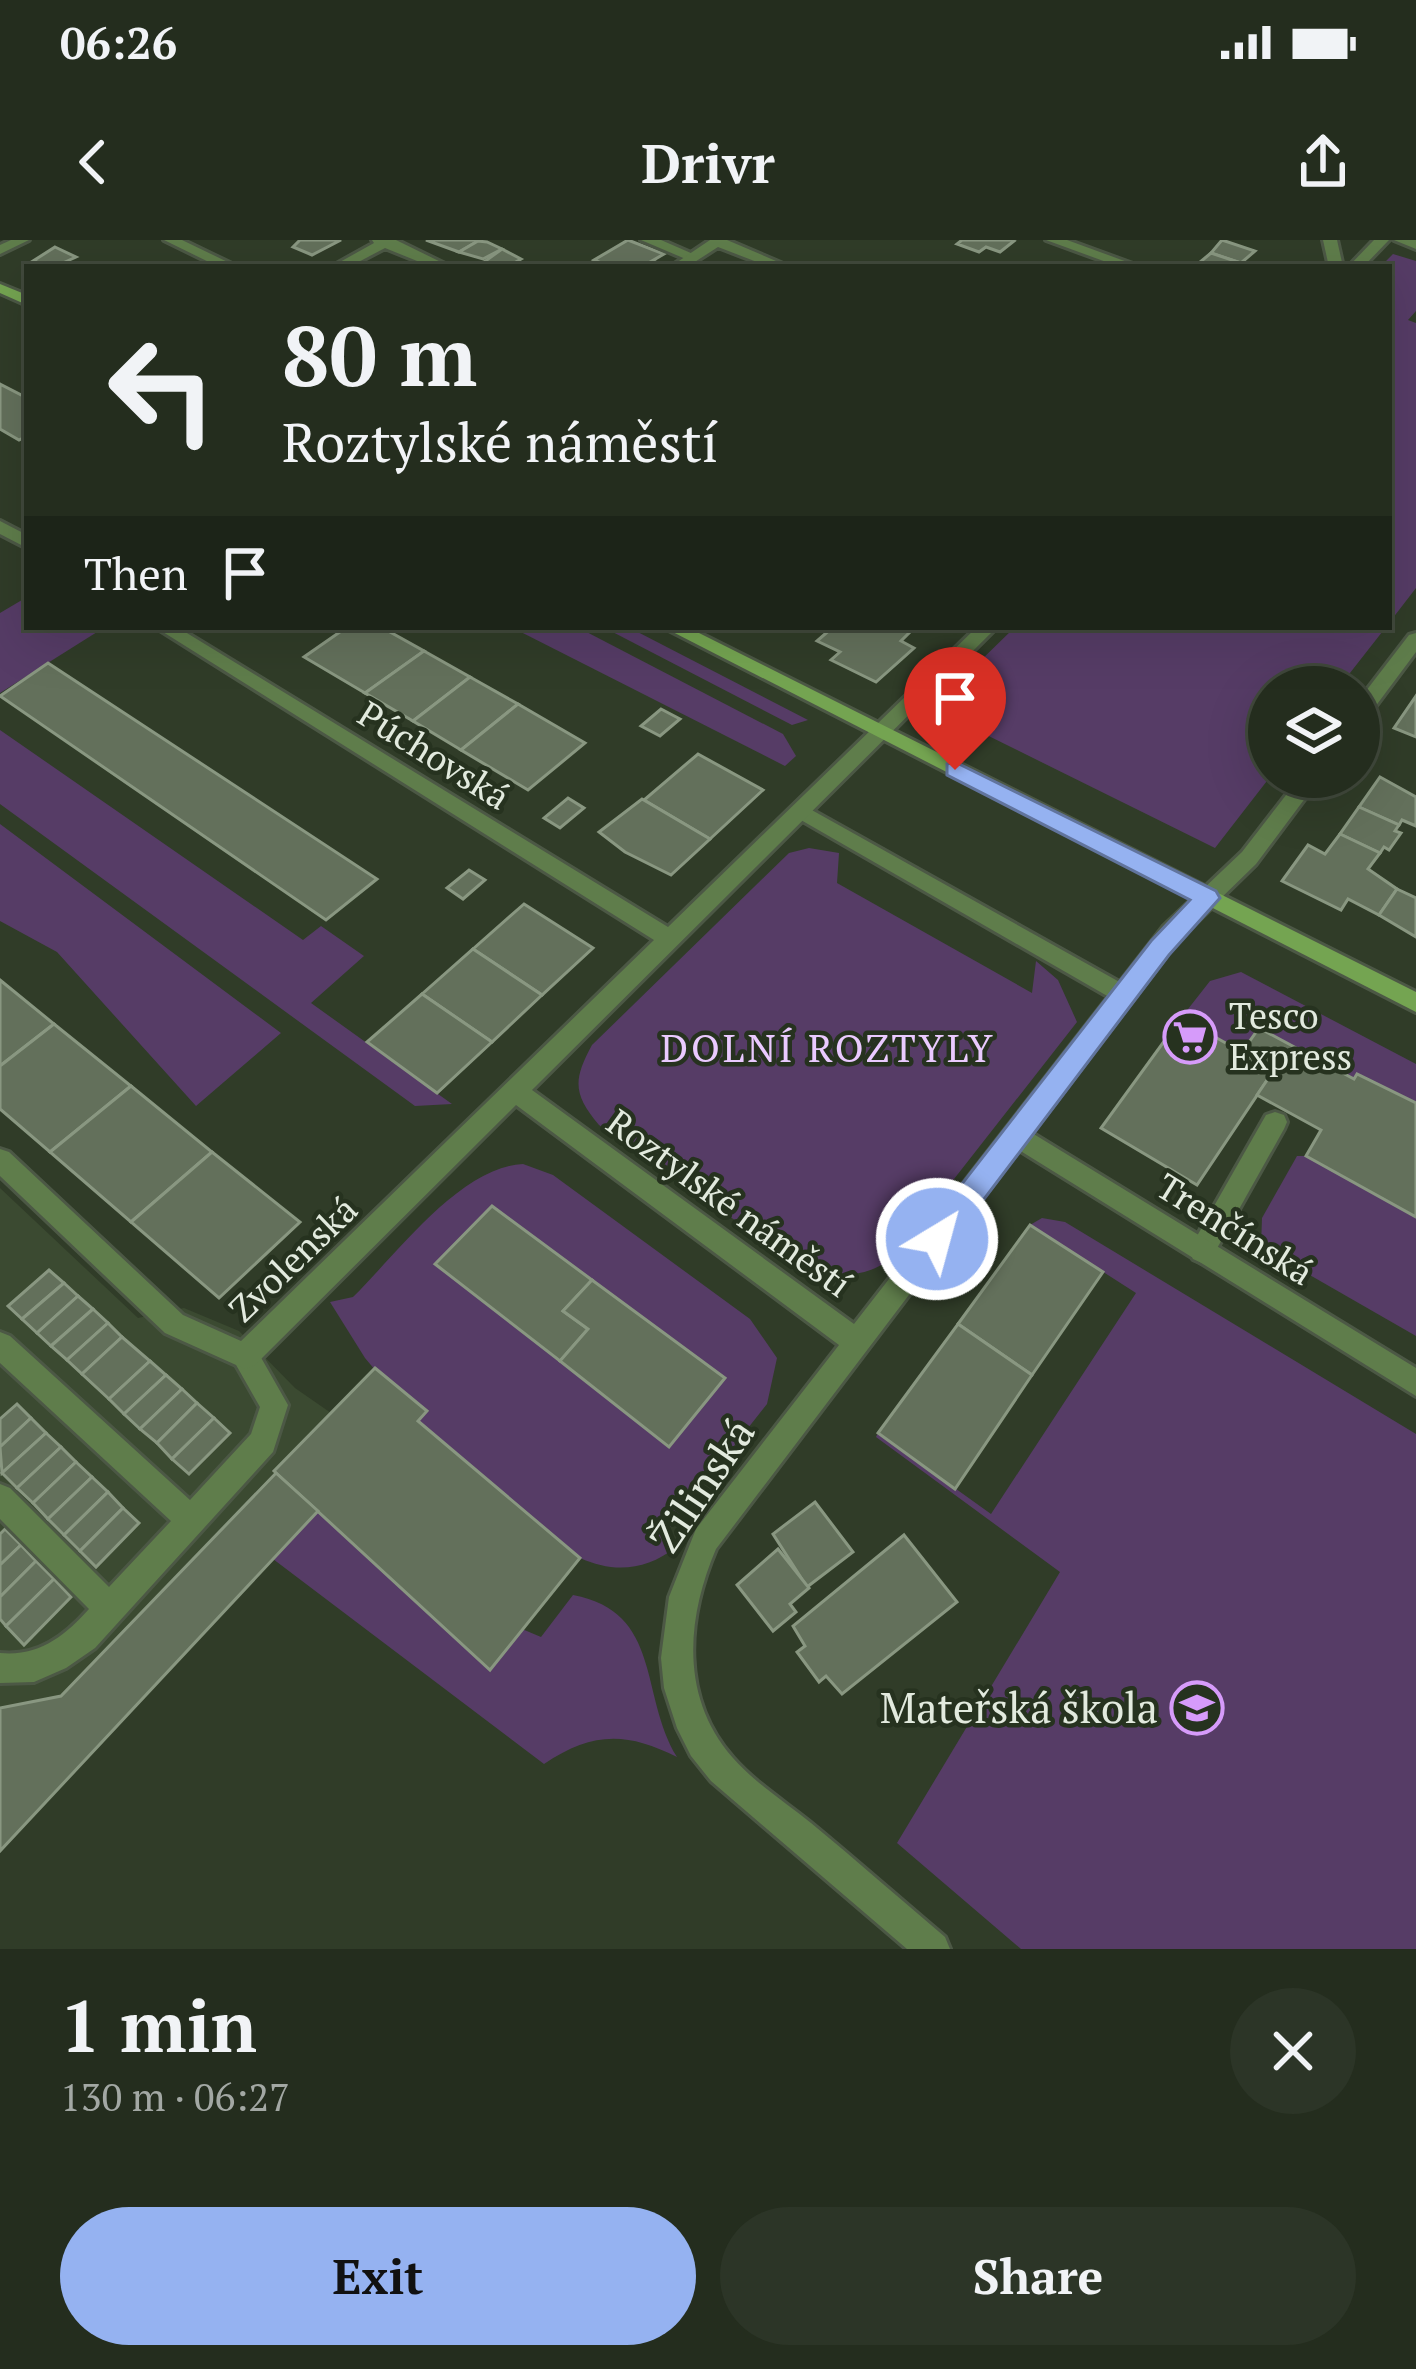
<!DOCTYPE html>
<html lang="en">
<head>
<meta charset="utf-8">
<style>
	:root { --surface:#242d1e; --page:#2c3527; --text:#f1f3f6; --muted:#a3a8a4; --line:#41493c; --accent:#95b2f1 }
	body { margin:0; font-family:"PT Serif",serif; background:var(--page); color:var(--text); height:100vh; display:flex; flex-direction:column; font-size:45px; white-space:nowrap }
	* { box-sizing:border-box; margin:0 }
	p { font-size:39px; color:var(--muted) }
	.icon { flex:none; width:66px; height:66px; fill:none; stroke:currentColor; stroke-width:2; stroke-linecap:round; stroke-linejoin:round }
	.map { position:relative; height:1709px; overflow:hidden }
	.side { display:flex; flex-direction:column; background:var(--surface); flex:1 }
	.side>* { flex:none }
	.guide { position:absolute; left:24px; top:24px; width:1368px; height:366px; border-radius:0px; box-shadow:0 12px 48px #0002,0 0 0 3px var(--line); background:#242d1e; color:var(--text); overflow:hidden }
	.tools { position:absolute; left:1248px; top:426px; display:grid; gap:24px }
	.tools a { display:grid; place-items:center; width:132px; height:132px; border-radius:50%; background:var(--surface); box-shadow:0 12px 48px #0002,0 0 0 3px var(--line); font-size:60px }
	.pin { position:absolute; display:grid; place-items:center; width:102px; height:102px; color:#fff; margin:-123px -51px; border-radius:50% 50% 50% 0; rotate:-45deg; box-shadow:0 0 12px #0007 }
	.pin .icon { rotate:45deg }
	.me { position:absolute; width:132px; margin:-66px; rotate:37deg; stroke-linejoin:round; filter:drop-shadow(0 0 9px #0008) }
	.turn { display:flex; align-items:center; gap:42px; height:252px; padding:0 60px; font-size:54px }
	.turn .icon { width:156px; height:156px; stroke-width:2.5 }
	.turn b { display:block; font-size:84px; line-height:102px }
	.then { display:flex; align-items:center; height:114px; padding:0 60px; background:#0003; gap:24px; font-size:45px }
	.round { display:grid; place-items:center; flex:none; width:126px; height:126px; border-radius:63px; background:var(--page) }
	.summary { display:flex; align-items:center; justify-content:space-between; height:204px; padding:0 60px }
	h1 { font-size:72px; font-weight:700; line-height:90px }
	.action { display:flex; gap:24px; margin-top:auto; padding:24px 60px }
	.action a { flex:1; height:138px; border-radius:72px; background:var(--accent); color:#111; font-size:48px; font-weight:700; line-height:138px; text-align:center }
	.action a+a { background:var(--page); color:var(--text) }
	.status { display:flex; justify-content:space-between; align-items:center; height:84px; padding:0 60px; background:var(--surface); direction:ltr }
	.status svg { height:33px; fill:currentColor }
	header { display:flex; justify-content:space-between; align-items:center; height:156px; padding:0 60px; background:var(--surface); font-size:54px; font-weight:700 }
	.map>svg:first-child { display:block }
	.built { fill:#3b4a31 }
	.green { fill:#563c66; fill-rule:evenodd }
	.building { fill:#63705b; stroke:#899781; stroke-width:3 }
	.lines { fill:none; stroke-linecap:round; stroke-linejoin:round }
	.lane-casing { stroke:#4c5845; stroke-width:6 }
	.street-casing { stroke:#4c5845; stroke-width:6 }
	.secondary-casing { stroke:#4c5845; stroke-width:6 }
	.lane { fill:#5f7d4b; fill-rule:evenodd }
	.street { fill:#5f7d4b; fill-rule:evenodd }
	.secondary { fill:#74a451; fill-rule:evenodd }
	.route { fill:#95b2f1; stroke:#61749d; stroke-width:3 }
	.labels { text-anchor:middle; stroke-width:9; stroke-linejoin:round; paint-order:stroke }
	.street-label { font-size:36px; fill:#e2eade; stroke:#26321f }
	.poi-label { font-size:36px; fill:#e2eade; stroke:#26321f; text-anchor:start }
	.neighbourhood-label { font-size:39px; letter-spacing:3px; fill:#eacaff; stroke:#26321f }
	.near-street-label { font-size:42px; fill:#e2eade; stroke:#26321f }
	.near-poi-label { font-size:42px; fill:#e2eade; stroke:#26321f; text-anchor:end }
</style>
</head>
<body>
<div class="status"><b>06:26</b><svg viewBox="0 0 49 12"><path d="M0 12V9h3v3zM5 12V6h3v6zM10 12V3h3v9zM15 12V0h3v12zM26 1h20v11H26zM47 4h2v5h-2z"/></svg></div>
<header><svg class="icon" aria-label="back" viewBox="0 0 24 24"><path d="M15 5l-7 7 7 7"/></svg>Drivr<svg class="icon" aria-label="share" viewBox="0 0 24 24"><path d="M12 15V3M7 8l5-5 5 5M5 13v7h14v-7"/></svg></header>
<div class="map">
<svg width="1416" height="1709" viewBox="0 0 1416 1709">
	<rect width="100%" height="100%" fill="#303c28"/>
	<path class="built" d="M0,948l138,130 46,-10 55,23 56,57 36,25 -270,283 -61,12z"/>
	<g class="green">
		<path d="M1393,14l23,7v50l-8,9 8,3v265l-27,35v-356h-9z"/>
		<path d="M27,357v30h78l-105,66v-80z"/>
		<path d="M511,387h66l206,107 13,22 -11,10z"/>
		<path d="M603,387h25l180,93 -16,5z"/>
		<path d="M1015,387h371l-47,60h-70l1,90 -55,71 -283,-140z"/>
		<path d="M0,490l303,210 18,-14 43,30 -53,47 141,101 -37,2 -415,-302z"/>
		<path d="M0,584l281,209 -85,73 -139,-154 -57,-31z"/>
		<path d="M809,608l30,5 -2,30 195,110 4,-32 22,19 19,42 -184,235c-30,24 -59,19 -94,8l-200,-140c-26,-31 -26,-45 -7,-80l197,-192z"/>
		<path d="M1241,732l175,92v39l-58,-29 -4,5 -94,-51 -18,24 -61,-34 29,-37z"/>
		<path d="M1297,916h9l110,61v119l-155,-89 1,-29z"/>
		<path d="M523,924l30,11 197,144 27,39 -10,46 -104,132 13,11c-30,24 -63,26 -96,11l-162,-137 -53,-63 -35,-56 23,-5c44,-43 107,-130 170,-133zM493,966l231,172 -55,68 -233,-181z"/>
		<path d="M1042,978l23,4 351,212v515h-395l-124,-106 163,-271 -184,-135 2,-4 113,81 145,-221 -106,-68z"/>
		<path d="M318,1271l171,158 33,-40 19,8 32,-42c90,17 66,100 104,162 -51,-26 -86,-25 -133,7l-271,-205z"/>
	</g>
	<g class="building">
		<path d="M300,0h41l-29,15 -19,-8z"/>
		<path d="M426,0h49l3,1 -19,11z"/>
		<path d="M628,0l36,14 -12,7 9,3 -50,3 -17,-7z"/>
		<path d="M962,0h50l2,1 -14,11 -14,-5 -7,5 -22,-8z"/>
		<path d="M1222,0l33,11 -14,12 -30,-10z"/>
		<path d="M478,1l9,1 15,7 -19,10 -24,-7z"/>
		<path d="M55,7l21,10 -22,10 -21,-6z"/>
		<path d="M502,9l19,10 -14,8 -23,-5z"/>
		<path d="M1211,13l30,10v4h-47z"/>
		<path d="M0,144l27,14v38l-8,4 -19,-11z"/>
		<path d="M347,387h34l43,24 -59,42 -61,-36z"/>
		<path d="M833,387h68l10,4 -10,10 13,7 -38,34 -45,-22 9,-8 -23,-11z"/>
		<path d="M424,411l46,26 -57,44 -48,-28z"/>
		<path d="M48,423l329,216 -51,41 -326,-224z"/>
		<path d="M470,437l48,27 -57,46 -48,-29z"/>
		<path d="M1416,456v41l-22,-9z"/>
		<path d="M518,464l67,39 -57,47 -67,-40z"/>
		<path d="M661,469l19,10 -20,17 -19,-10z"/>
		<path d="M698,514l65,36 -53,49 -66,-39z"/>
		<path d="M1380,537l36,20v29l-14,-6 -3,5 -40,-18z"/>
		<path d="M568,558l16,10 -24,20 -16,-10z"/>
		<path d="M642,559l68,40 -39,36 -46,-23 -26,-20z"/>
		<path d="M1359,567l40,18 -4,6 6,2 -12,17 -5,-3 -4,6 -40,-19z"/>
		<path d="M1340,594l40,19 -12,16 29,20 -18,26 -31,-16 -7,11 -59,-29 26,-36 17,9z"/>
		<path d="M469,630l16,10 -22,19 -16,-11z"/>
		<path d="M1397,649l19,9v39l-37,-22z"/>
		<path d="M524,664l69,44 -51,47 -69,-46z"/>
		<path d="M473,709l69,46 -50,47 -70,-48z"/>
		<path d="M0,740l54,44 -54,42z"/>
		<path d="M422,754l70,48 -55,51 -70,-51z"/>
		<path d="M1181,778l93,52 -77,115 -96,-57z"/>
		<path d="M54,784l77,62 -81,66 -50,-43v-43z"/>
		<path d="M1259,788l95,51 3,-5 59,29v114l-110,-61 15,-26 -64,-35 17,-25 -32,-18z"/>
		<path d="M131,846l81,66 -81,70 -81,-70z"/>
		<path d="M212,912l88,70 -81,76 -88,-76z"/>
		<path d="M492,966l100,74 -29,31 25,18 -28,32 -125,-97z"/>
		<path d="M1030,985l73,47 -71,103 -74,-51z"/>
		<path d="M49,1030l15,13 -42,36 -14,-13z"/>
		<path d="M592,1040l133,98 -56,69 -109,-86 28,-32 -25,-18z"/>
		<path d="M64,1043l14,13 -41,37 -15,-14z"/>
		<path d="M78,1056l15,13 -42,37 -14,-13z"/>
		<path d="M93,1069l15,14 -41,37 -16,-14z"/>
		<path d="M108,1083l14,14 -40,37 -15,-14z"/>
		<path d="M958,1084l74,51 -77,114 -77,-56z"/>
		<path d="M122,1097l28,24 -41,38 -27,-25z"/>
		<path d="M150,1121l16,14 -42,39 -15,-15z"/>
		<path d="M375,1128l52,43 -9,10 162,137 -90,112 -216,-199z"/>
		<path d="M166,1135l16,14 -42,40 -16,-15z"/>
		<path d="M182,1149l15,14 -40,40 -17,-14z"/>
		<path d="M197,1163l17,15 -42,41 -15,-16z"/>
		<path d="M17,1164l14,14 -31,29v-28z"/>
		<path d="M31,1178l15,15 -44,40 -2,-26z"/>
		<path d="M214,1178l16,15 -41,41 -17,-15z"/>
		<path d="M46,1193l15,14 -44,41 -15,-15z"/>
		<path d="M61,1207l15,15 -43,41 -16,-15z"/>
		<path d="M76,1222l16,15 -44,42 -15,-16z"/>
		<path d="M276,1233l42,38 -318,340v-143l61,-12z"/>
		<path d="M92,1237l16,15 -44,43 -16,-16z"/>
		<path d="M108,1252l15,16 -43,43 -16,-16z"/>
		<path d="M815,1262l38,50 -46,35 -34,-53z"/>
		<path d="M123,1268l16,15 -43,44 -16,-16z"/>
		<path d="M5,1289l16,16 -21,20v-31z"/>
		<path d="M904,1295l53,67 -115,92 -16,-18 -7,6 -22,-30 8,-6 -12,-20z"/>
		<path d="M21,1305l15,16 -36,36v-32z"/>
		<path d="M778,1309l31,39 -19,16 6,8 -23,19 -36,-46z"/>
		<path d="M36,1321l18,18 -48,47 -6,-7v-22z"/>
		<path d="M54,1339l17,18 -47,48 -18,-19z"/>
	</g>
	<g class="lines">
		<g class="lane-casing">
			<g id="lane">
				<path d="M164,0h18l56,27h-19z"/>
				<path d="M641,0h20l39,17 -12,3z"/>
				<path d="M801,564l331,185 3,6 -3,6h-16l-322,-185 -3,-5z"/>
				<path d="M1275,872l9,3 3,7 -3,7 -73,130 -9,4 -9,-4 -4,-8 4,-8 73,-128z"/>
				<path d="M0,1092l10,4 180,164 61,-66 9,-27 -29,-51 4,-9 10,-4 10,4 33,58 -15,47 -178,196 -29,20 -32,14 -34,1v-30c38,4 65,-17 89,-44l-89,-90v-35l10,4 99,99 62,-66 -171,-158z"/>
			</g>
		</g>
		<g class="street-casing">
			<g id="street">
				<path d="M11,0h18l-29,14v-9z"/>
				<path d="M372,0h24l55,27h-19l-47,-19 -36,19h-18l43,-24z"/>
				<path d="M710,0h17l63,27h-20l-52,-20 -31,20h-17z"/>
				<path d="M1046,0h21l74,27h-21z"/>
				<path d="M1323,0h14l6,27h-14z"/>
				<path d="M1374,0h15l-26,27h-15z"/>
				<path d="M1394,0h22v9z"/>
				<path d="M0,281l27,14v13l-27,-14z"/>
				<path d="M155,387h22l491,300 309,-300h20l-465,463 322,234 309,-397 79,-75 58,-75h21l-65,87 -77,75 -147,194 384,235v28l-397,-246 -303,399c-30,70 -36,149 17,209 22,25 52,44 78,65 45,37 89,76 134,114l5,12h-43l-196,-168 -20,-25 -14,-28 -13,-40 -3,-30 8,-61 27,-68 143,-184 -323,-240 -261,260 -10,4 -80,-36 -165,-157v-27l9,3 174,163 58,26 413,-401z"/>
				<path d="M1416,393v19l-50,67 -7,2v-21l50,-65z"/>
			</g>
		</g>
		<g class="secondary-casing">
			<g id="secondary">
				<path d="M0,44l27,11v10l-27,-12z"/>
				<path d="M663,387h24l729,365v20z"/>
			</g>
		</g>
		<use href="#lane" class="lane"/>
		<use href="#street" class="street"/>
		<use href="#secondary" class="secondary"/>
	</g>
	<path class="route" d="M955,522l261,129 4,7 -51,57 -222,293 -10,4 -11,-4 -4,-9 4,-9 225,-289 39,-41 -243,-125v-11z"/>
	<defs>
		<g id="supermarket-ring" transform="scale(2.7)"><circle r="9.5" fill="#26321f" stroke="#d69bfa" stroke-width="1.5"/><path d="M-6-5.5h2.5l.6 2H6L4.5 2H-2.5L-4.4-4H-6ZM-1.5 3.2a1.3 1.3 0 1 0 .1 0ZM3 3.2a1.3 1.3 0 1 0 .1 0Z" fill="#d69bfa"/></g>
		<g id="school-ring" transform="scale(2.7)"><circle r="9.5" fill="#26321f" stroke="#d69bfa" stroke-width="1.5"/><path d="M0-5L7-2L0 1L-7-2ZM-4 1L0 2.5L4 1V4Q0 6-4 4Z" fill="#d69bfa"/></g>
	</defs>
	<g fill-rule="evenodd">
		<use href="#supermarket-ring" x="1190" y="797"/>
		<use href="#school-ring" x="1197" y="1468"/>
	</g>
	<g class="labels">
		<g class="street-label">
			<text transform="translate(434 515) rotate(32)" y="13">Púchovská</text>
			<text transform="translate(729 963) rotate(36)" y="13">Roztylské náměstí</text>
			<text transform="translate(1235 989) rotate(32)" y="13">Trenčínská</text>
			<text transform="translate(293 1019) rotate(-44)" y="13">Zvolenská</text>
		</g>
		<g class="poi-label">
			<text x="1229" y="789">Tesco<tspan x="1229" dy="41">Express</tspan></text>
		</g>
		<g class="neighbourhood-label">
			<text x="828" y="822">DOLNÍ ROZTYLY</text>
		</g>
		<g class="near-street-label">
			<text transform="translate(702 1245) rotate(-56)" y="15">Žilinská</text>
		</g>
		<g class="near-poi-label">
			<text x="1158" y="1483">Mateřská škola</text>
		</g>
	</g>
</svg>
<div class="tools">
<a><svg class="icon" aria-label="layers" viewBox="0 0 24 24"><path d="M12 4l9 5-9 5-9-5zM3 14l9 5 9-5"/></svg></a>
</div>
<div class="pin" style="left:955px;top:530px;background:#d93025"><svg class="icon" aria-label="arrive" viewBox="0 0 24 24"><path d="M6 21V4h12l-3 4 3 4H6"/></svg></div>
<svg class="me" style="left:937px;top:999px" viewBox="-20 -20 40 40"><circle r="17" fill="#95b2f1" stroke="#fff" stroke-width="3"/><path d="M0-11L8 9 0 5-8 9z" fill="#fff"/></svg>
<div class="guide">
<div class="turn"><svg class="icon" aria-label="left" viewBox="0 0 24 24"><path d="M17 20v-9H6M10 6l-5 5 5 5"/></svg><div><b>80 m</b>Roztylské náměstí</div></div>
<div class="then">Then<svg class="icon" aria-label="arrive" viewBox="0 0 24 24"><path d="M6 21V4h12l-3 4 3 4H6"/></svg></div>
</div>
</div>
<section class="side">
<div class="summary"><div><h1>1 min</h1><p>130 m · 06:27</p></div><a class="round"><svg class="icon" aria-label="close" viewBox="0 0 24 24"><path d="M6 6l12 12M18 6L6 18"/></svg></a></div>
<div class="action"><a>Exit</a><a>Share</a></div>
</section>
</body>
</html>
